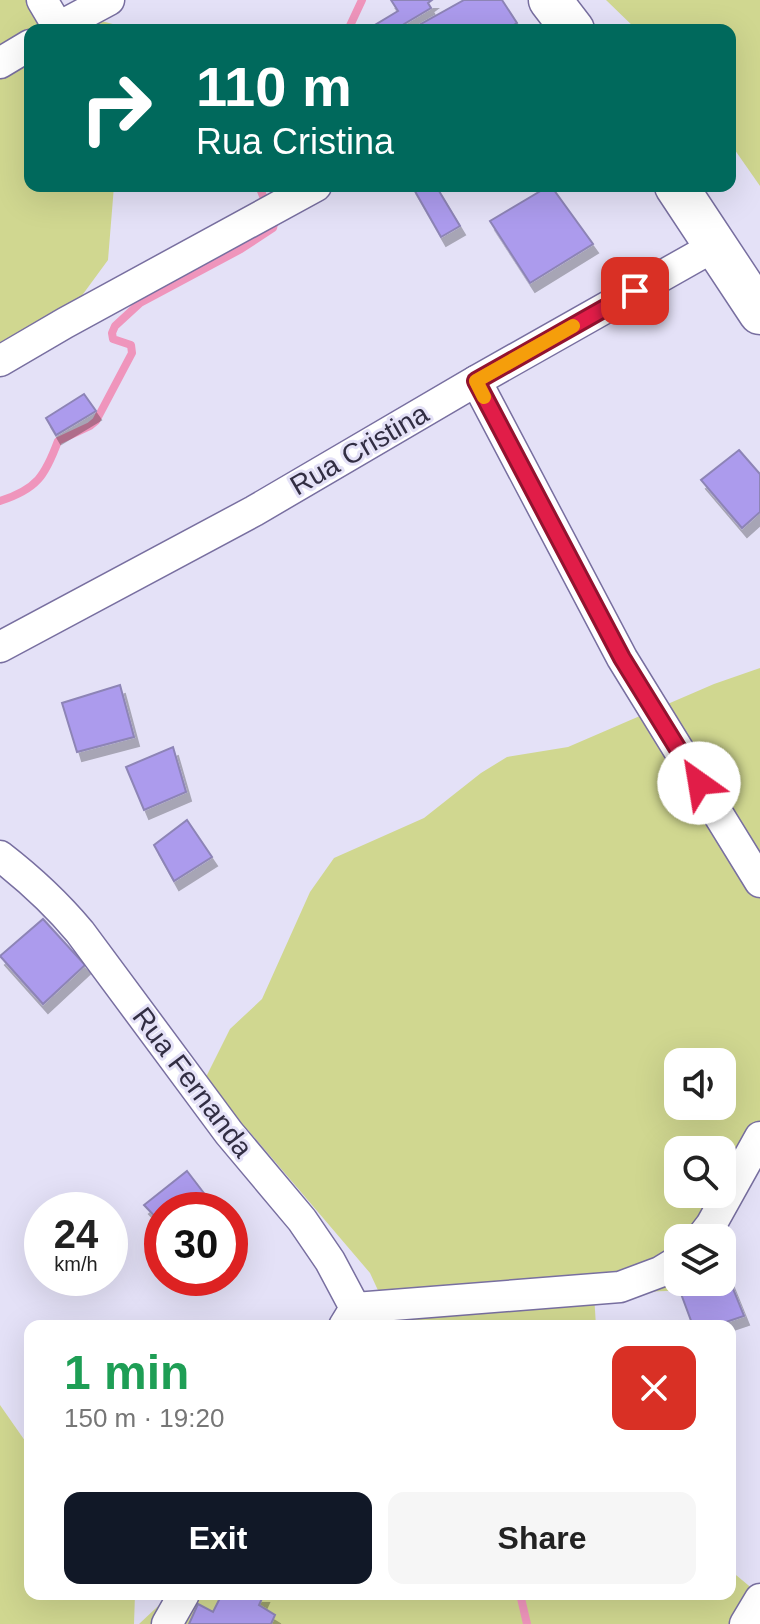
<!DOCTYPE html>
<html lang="en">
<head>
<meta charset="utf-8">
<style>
	:root { --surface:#fff; --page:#f6f6f6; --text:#222; --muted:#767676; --accent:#111827 }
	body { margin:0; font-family:Arial,sans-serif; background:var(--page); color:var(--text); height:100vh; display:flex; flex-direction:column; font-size:30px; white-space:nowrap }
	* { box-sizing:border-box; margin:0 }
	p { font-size:26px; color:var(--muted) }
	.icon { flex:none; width:44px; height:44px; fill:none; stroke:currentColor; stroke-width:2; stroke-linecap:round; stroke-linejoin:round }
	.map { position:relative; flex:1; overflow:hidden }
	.side { position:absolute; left:24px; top:1320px; width:712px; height:280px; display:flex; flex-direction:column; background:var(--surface); border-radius:16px; box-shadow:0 8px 32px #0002 }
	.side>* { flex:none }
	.top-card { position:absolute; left:24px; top:24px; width:712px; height:168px; border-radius:16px; box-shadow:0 8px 32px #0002; background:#00695c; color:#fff; overflow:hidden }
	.buttons { position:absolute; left:664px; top:1048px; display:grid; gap:16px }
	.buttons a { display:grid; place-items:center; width:72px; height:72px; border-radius:16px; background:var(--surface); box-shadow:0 8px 32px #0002; font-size:40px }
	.speed { position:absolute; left:24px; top:1192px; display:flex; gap:16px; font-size:40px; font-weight:700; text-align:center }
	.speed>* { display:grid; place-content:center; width:104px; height:104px; border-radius:50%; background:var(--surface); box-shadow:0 8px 32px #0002; line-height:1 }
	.speed small { font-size:20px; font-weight:400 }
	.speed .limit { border:12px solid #d22; background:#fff; color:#111 }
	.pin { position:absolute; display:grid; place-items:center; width:68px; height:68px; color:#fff; margin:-34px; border-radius:16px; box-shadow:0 4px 12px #0006 }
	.me { position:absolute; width:88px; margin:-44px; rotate:328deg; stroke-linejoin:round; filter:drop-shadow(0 0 6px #0008) }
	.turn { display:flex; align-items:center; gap:28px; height:168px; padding:0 40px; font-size:36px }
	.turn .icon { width:104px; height:104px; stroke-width:2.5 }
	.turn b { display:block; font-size:56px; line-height:68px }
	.round { display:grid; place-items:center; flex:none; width:84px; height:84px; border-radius:16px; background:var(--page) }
	.head { display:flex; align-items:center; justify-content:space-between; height:136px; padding:0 40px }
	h1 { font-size:48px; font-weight:800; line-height:60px; color:#1e9e55 }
	.button { display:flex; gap:16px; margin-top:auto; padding:16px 40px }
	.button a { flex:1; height:92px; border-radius:16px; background:var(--accent); color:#fff; font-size:32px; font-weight:800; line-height:92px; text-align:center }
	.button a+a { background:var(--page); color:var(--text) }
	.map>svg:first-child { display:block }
	.green { fill:#d0d790; fill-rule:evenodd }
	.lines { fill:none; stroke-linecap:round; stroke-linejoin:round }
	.stream { stroke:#ef95bc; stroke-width:8 }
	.building { fill:#ac9bed; stroke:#8d84b6; stroke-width:2; filter:url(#shadow) }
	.street-casing { stroke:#786fa0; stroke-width:33 }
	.secondary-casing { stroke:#786fa0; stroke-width:45 }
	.street { stroke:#fff; stroke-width:30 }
	.secondary { stroke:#fff; stroke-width:42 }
	.route-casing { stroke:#92132f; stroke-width:20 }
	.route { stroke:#e11d48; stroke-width:14 }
	.slow { stroke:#f59e0b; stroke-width:14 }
	.labels { text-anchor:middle; stroke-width:6; stroke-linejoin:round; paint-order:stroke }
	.street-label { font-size:28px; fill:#322e43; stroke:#e4e1f7 }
</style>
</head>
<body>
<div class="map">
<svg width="760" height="1624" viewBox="0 0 760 1624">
	<defs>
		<filter id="shadow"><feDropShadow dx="5" dy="9" stdDeviation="0" flood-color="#0004"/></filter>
	</defs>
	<rect width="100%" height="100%" fill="#e4e1f7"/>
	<g class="green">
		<path d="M0,0h45l6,8 85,22h-106v156h84l-6,74 -33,45 -75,44z"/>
		<path d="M606,0h154v186l-30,-43v-113h-93z"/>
		<path d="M760,668v480l-44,90h-38v44h16l-4,8 -96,4 2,32h-220l6,-27 -12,-26 -122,-143 -33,-15 -10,-17 2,-23 23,-46 32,-30 48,-107 24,-34 90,-40 57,-45 26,-16 61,-10 146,-63zM678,1062h44v44h-44zM678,1150h44v44h-44z"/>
		<path d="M0,1405l30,43v146h105l-1,30h-134z"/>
		<path d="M730,1570l30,25 -10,29h-611l32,-30h559z"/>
	</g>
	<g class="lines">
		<g class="stream">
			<path d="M348,30l14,-30"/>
			<path d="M259,186l8,20"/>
			<path d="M0,501c37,-12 45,-25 58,-60l32,-15 6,-5 36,-68 -1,-8 -18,-6 -1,-6 3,-7 25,-23 101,-54 32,-21 1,-4 -2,-6"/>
			<path d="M520,1594l7,30"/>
		</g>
	</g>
	<g class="building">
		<path d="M391,0h41l-4,3 3,5 -37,22h-23l-1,-2 28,-17z"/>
		<path d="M464,0h38l15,23 -12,7 -93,-1z"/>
		<path d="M412,186h24l24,40 -19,11z"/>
		<path d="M549,186h2l42,58 -63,39 -40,-62z"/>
		<path d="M84,394l12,17 -40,24 -10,-17z"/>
		<path d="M739,450l21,24v38l-18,16 -41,-48z"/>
		<path d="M120,685l14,52 -57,15 -15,-49z"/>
		<path d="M173,747l13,45 -42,18 -18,-43z"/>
		<path d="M187,820l25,37 -38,24 -20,-36z"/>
		<path d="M43,919l42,46 -42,39 -43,-48z"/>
		<path d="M187,1171l23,30 -11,9h-37v14l-18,-19z"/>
		<path d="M723,1264l21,52 -30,10h-21l-16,-43 45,-1z"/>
		<path d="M222,1594h42l-5,11 16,10 -4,9h-82l9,-20 15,8z"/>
	</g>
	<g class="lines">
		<g class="street-casing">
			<g id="street">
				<path d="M42,0l16,27"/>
				<path d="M53,30l56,-30"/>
				<path d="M0,63l30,-18"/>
				<path d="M0,361l65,-38 251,-137"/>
				<path d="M476,381l146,277 138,224"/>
				<path d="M0,647l254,-136 222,-130 239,-135"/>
				<path d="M0,856c31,24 55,46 80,76l149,201 73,87 28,41 25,47 -11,18"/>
				<path d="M701,1238l10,-13 49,-88"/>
				<path d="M355,1308l265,-21 40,-15 18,-11"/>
				<path d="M167,1624l17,-30"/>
				<path d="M745,1624l15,-25"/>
			</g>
		</g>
		<g class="secondary-casing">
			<g id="secondary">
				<path d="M550,0l23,30"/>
				<path d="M676,186l84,127"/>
			</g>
		</g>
		<use href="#street" class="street"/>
		<use href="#secondary" class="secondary"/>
	</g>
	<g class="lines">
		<g class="route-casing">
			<path id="route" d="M635,291l-159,90 146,277 77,125"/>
		</g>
		<use href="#route" class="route"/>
		<path class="slow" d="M484,397l-8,-16 97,-55"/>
	</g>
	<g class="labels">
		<g class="street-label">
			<text transform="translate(359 449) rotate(-30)" y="10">Rua Cristina</text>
			<text transform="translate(193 1082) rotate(53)" y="10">Rua Fernanda</text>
		</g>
	</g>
</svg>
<div class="buttons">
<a><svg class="icon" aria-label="sound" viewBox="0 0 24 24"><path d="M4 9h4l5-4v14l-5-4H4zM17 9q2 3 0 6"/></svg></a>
<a><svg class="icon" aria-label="search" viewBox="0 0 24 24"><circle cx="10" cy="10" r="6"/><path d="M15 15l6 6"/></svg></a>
<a><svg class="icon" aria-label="layers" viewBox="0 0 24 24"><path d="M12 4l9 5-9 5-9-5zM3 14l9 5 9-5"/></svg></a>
</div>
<div class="speed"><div>24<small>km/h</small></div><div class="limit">30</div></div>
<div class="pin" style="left:635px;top:291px;background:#d93025"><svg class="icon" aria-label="arrive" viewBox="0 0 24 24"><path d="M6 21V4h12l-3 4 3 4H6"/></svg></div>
<svg class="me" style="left:699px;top:783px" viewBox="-20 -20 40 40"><circle r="19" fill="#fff"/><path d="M0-13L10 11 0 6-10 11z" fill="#e11d48"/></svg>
<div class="top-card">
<div class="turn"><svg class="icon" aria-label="right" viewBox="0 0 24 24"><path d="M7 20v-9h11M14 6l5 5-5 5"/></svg><div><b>110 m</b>Rua Cristina</div></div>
</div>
<section class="side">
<div class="head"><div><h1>1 min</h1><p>150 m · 19:20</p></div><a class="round" style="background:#d93025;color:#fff"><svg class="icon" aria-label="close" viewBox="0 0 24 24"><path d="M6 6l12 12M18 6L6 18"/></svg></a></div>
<div class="button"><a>Exit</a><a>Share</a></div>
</section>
</div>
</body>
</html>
